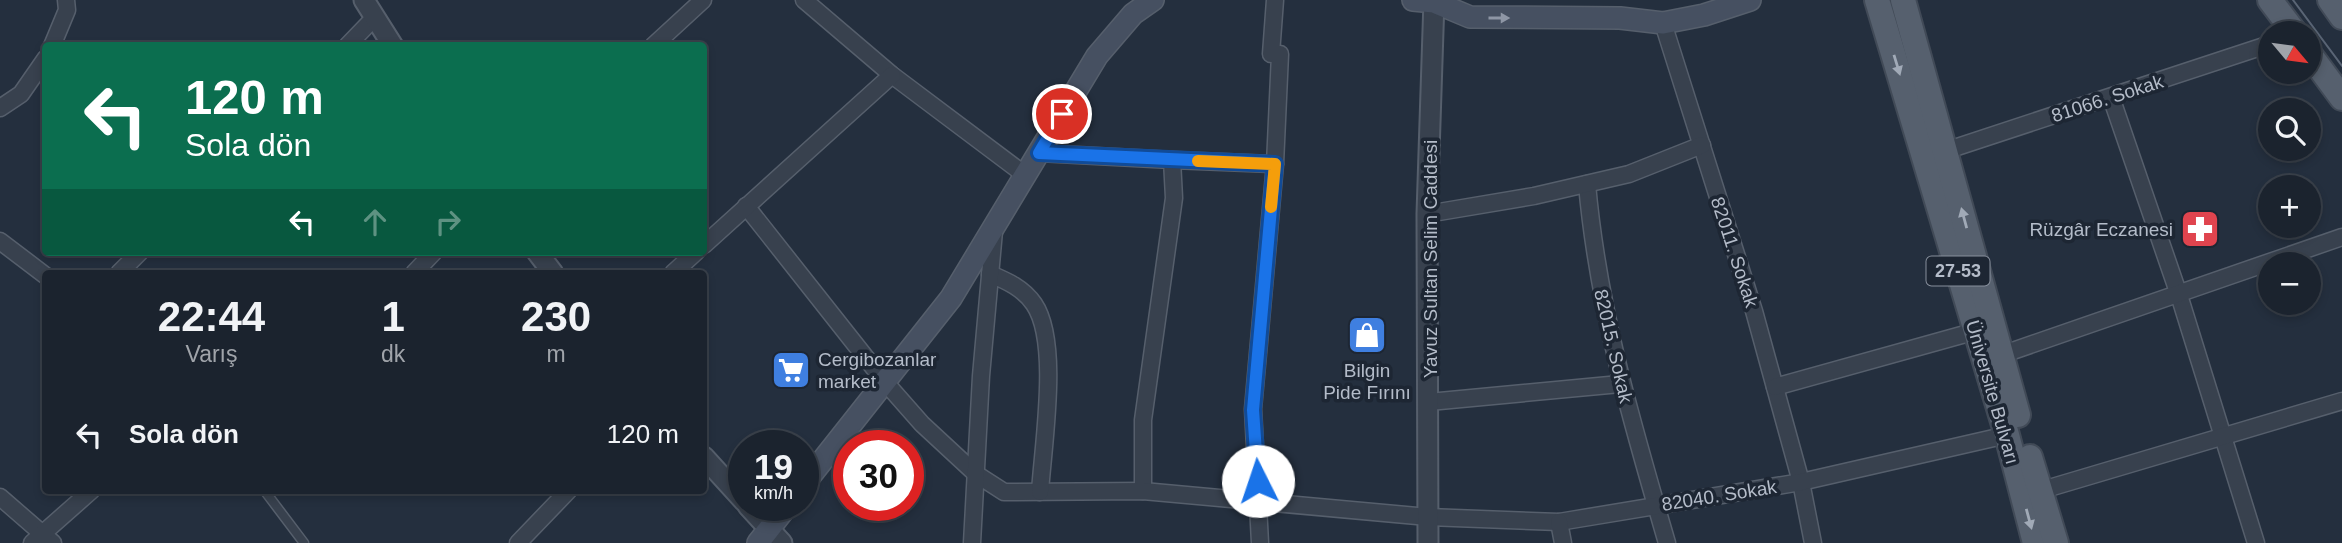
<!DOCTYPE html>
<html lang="tr">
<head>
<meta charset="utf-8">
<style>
	:root { --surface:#1b232e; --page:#282f3a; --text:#f1f3f6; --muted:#a0a4aa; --line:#39404a }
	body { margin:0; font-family:Arial,sans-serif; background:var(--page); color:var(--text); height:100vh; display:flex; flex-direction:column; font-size:26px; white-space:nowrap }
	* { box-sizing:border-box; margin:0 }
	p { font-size:23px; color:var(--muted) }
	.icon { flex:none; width:38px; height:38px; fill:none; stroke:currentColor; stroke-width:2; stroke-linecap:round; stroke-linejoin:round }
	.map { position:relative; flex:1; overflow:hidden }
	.sheet { position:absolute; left:42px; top:270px; width:665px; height:224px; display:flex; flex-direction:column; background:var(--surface); border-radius:7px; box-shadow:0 4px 10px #0003,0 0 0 2px var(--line) }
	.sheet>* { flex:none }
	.guide { position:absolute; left:42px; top:42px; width:665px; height:214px; border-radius:7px; box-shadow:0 4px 10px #0003,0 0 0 2px var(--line); background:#0b6e4f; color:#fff; overflow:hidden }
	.needle { width:46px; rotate:119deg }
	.tools { position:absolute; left:2258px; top:21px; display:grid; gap:14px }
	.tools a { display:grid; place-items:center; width:63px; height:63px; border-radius:50%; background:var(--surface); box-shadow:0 4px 10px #0003,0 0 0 2px var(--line); font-size:35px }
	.speed { position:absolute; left:728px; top:430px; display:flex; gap:14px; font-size:35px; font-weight:700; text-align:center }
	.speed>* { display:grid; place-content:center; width:91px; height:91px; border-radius:50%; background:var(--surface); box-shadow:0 4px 10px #0003,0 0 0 2px var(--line); line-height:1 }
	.speed small { font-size:18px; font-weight:400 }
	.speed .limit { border:10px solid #d22; background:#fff; color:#111 }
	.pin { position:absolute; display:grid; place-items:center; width:60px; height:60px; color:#fff; margin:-30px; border:4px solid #fff; border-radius:50%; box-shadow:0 2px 7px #0007 }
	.me { position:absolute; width:77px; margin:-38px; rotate:356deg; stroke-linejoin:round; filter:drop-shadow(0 0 5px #0008) }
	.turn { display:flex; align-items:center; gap:24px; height:147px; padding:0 28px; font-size:32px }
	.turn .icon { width:91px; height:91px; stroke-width:2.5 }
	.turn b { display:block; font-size:49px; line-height:60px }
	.lanes { display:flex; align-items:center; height:66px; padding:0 28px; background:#0003; justify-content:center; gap:35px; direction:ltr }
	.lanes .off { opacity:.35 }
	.eta { display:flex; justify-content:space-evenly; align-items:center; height:119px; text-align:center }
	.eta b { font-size:42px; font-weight:700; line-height:49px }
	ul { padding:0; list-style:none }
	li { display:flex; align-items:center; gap:21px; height:91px; padding:0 28px }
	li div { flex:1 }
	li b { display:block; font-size:26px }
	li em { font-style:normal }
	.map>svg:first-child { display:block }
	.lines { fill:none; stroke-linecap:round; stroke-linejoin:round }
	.service-casing { stroke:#565f6c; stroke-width:11 }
	.minor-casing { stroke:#565f6c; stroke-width:19 }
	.tertiary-casing { stroke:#565f6c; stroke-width:23 }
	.secondary-casing { stroke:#565f6c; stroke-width:24 }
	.primary-casing { stroke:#414a57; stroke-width:28 }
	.service { stroke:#38414e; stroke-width:8 }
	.minor { stroke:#38414e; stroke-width:16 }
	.tertiary { stroke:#38414e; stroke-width:19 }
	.secondary { stroke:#465061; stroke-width:21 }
	.primary { stroke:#56606e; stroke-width:24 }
	.tram { stroke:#5a6575; stroke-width:2 }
	.oneway { fill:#8e96a5 }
	.oneway2 { fill:#a1aab7 }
	.route-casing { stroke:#114b97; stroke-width:18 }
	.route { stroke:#1a73e8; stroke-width:12 }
	.slow { stroke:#f59e0b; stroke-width:12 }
	.labels { text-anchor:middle; stroke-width:7; stroke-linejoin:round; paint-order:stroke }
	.shield { fill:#1d2633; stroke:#878f9c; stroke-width:2 }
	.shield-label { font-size:18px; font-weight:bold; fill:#b4bcc9 }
	.street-label { font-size:19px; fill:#b4bcc9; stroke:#1d2633 }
	.poi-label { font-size:19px; fill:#b4bcc9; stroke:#1d2633; text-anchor:end }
</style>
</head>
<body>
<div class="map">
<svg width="2342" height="543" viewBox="0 0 2342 543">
	<rect width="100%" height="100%" fill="#242f3e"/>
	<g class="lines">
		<g class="service-casing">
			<path id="service" d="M264,490l40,53"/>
		</g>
		<g class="minor-casing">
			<g id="minor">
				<path d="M804,0l88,75 133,100"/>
				<path d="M1663,23l91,288 47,171 12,61"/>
				<path d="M52,46l15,-36 -1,-10"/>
				<path d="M347,46l27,-28"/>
				<path d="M653,46l50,-46"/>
				<path d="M2111,97l68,198 77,248"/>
				<path d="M0,108l21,-14 25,-36"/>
				<path d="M1945,151l325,-107"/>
				<path d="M1039,153l133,7 2,38 -31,222v71"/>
				<path d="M1172,160l103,4"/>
				<path d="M1587,184c11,125 45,239 80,359"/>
				<path d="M746,206l139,176 37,42 54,50 28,18 139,-1 285,26 131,5 242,-40 206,-47"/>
				<path d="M1427,214l107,-18 95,-22 73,-29"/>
				<path d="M0,241l46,35"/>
				<path d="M704,245l188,-170"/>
				<path d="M119,273l21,-21"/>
				<path d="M414,273l20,-21"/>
				<path d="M673,273l23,-21"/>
				<path d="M990,274c17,7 33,14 44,30 26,38 9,140 6,188"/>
				<path d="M2001,355l341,-118"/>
				<path d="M1775,387l201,-56"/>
				<path d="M1429,402l191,-18"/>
				<path d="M2039,491l303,-90"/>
				<path d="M0,497l53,46"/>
				<path d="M1559,522l4,21"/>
				<path d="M32,543l60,-53"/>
				<path d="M518,543l51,-53"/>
				<path d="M972,543l9,-167 13,-145"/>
				<path d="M1260,543l-7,-134 22,-245 5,-110h-9l4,-54"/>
			</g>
		</g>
		<g class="tertiary-casing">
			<g id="tertiary">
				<path d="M364,0l29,46"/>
				<path d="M537,252l16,21"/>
				<path d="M704,457l40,44"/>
				<path d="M748,506l34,37"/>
				<path d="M1428,543l-1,-329 7,-214"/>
			</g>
		</g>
		<g class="secondary-casing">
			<g id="secondary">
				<path d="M1413,0l21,2 36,15 150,1 43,5 41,-8 46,-15"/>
				<path d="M803,485l148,-187 146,-242 36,-42 20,-14"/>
				<path d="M758,543l29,-37"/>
			</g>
		</g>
		<g class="primary-casing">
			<g id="primary">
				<path d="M1877,0l130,435 28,108"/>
				<path d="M1903,0l115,415"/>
				<path d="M2270,0l25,33"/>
				<path d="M2330,0l12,17"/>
				<path d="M2308,52l34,46"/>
				<path d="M2030,457l26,86"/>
			</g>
		</g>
		<use href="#service" class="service"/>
		<use href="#minor" class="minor"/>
		<use href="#tertiary" class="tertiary"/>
		<use href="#secondary" class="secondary"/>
		<use href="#primary" class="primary"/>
		<path class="tram" d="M2293,0l49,66"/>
	</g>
	<defs><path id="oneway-solid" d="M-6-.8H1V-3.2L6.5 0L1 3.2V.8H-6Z" transform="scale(1.75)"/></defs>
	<use class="oneway" href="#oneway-solid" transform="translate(1499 18)"/>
	<g class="oneway2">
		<use href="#oneway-solid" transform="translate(1897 65) rotate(73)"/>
		<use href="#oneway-solid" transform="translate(1964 218) rotate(-105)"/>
		<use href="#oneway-solid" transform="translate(2029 519) rotate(75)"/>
	</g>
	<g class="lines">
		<g class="route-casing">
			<path id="route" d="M1062,114l-23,39 236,11 -22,246 5,71"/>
		</g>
		<use href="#route" class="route"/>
		<path class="slow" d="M1198,161l77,3 -4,43"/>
	</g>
	<defs>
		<g id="pharmacy-square" transform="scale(2.0125)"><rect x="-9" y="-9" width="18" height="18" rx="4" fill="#e0444e" stroke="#1d2633"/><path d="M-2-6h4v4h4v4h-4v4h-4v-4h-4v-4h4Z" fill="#fff"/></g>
		<g id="shop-square" transform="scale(2.0125)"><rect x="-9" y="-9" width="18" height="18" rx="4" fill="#3f7fe0" stroke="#1d2633"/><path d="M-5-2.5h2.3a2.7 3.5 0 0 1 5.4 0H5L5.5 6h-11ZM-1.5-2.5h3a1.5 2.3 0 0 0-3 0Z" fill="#fff"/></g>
		<g id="supermarket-square" transform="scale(2.0125)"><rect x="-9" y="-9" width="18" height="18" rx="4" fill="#3f7fe0" stroke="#1d2633"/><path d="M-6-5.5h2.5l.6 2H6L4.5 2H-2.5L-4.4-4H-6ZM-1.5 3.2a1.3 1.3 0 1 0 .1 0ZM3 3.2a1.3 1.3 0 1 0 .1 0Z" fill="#fff"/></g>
	</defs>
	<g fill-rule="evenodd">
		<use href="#pharmacy-square" x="2200" y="229"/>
		<use href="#shop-square" x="1367" y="335"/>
		<use href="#supermarket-square" x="791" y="370"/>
	</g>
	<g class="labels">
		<rect class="shield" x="1926.5" y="256.5" width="63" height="29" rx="5"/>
		<g class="shield-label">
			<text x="1958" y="277">27-53</text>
		</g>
		<g class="street-label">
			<text transform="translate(2107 98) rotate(-18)" y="7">81066. Sokak</text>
			<text transform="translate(1735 252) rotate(72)" y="7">82011. Sokak</text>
			<text transform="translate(1430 259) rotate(-90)" y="7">Yavuz Sultan Selim Caddesi</text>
			<text transform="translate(1614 346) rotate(77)" y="7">82015. Sokak</text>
			<text transform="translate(1993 392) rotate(74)" y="7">Üniversite Bulvarı</text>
			<text transform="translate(1719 495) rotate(-9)" y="7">82040. Sokak</text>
		</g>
		<g class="poi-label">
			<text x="2173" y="236">Rüzgâr Eczanesi</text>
			<text x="818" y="366" text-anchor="start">Cergibozanlar<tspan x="818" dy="22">market</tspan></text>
			<text x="1367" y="377" text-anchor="middle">Bilgin<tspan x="1367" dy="22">Pide Fırını</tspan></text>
		</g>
	</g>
</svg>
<div class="tools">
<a><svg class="needle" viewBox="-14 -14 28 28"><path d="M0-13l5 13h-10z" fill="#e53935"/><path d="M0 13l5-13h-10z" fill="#a0a4aa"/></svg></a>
<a><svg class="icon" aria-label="search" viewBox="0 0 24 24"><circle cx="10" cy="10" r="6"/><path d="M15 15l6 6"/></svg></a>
<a>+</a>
<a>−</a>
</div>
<div class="speed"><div>19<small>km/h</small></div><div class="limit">30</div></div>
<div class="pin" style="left:1062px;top:114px;background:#d93025"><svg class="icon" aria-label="arrive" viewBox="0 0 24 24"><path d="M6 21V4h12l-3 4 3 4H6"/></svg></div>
<svg class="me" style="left:1258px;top:481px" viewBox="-20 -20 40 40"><circle r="19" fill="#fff"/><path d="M0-13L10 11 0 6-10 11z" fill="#1a73e8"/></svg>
<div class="guide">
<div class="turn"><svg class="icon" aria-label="left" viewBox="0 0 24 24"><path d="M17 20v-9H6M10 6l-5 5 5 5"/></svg><div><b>120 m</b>Sola dön</div></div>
<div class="lanes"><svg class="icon" aria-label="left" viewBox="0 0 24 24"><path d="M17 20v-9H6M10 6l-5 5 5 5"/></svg><svg class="icon off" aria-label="ahead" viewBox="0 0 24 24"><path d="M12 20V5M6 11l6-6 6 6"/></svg><svg class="icon off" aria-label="right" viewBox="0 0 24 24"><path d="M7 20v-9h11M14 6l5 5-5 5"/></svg></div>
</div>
<section class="sheet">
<div class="eta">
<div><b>22:44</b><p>Varış</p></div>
<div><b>1</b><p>dk</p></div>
<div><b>230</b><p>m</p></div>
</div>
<ul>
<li><svg class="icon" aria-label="left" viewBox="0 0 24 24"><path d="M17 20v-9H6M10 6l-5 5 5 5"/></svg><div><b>Sola dön</b></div><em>120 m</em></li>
</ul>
</section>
</div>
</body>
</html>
